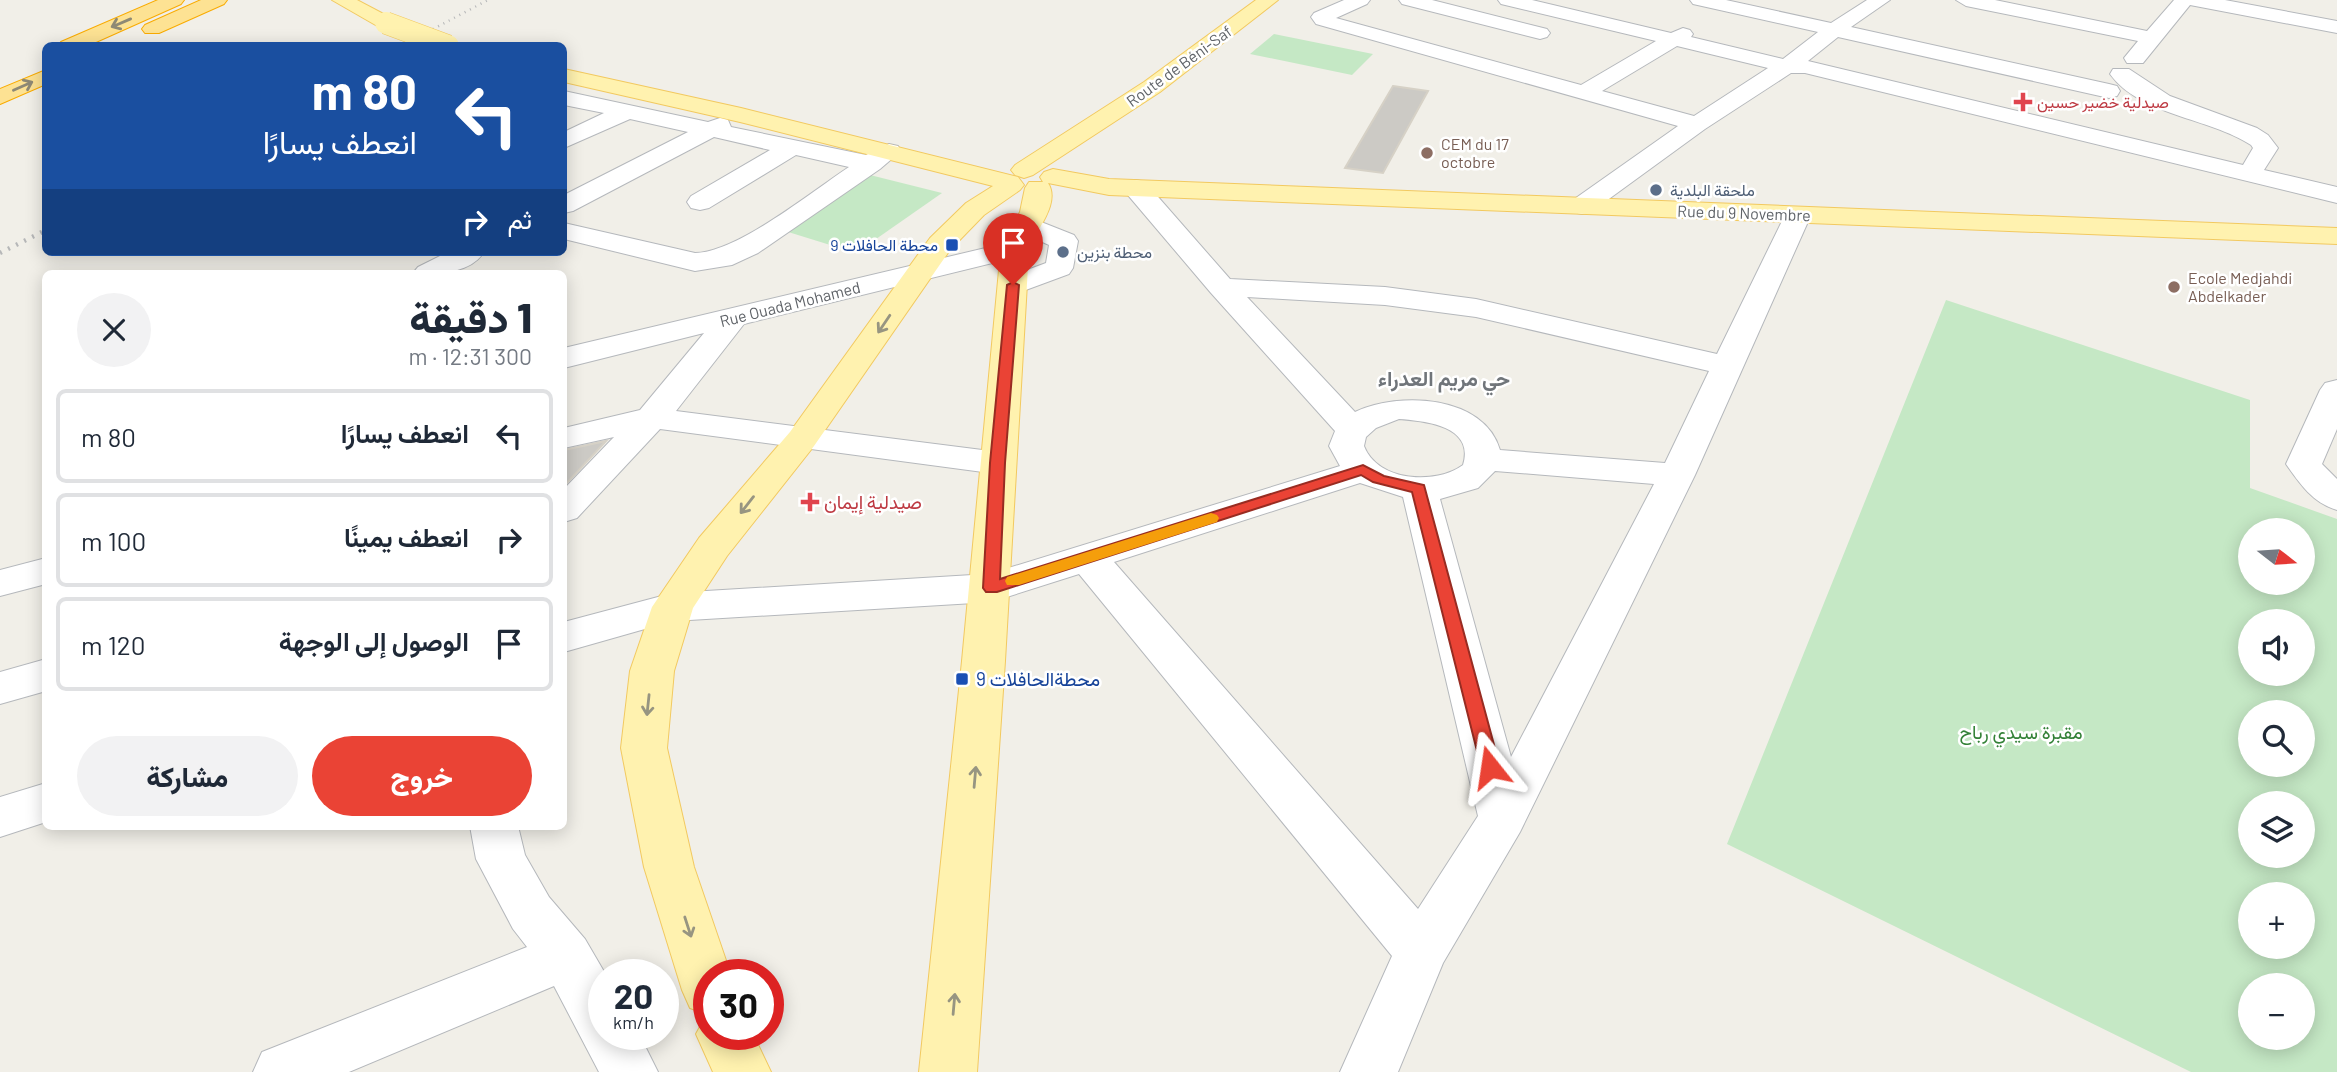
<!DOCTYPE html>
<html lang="ar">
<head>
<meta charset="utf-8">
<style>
	:root { --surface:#fff; --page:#f2f2f3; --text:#1f2937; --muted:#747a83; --line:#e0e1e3; --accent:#ea4335 }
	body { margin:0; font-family:Barlow,Vazirmatn,sans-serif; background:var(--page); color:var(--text); direction:rtl; height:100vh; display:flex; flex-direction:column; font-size:26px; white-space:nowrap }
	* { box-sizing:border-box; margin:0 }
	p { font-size:23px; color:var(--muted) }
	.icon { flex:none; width:38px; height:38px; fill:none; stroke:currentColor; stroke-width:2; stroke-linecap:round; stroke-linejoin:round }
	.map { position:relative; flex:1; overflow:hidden; direction:ltr }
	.panel { position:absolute; left:42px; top:270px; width:525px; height:560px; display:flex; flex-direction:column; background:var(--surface); border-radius:10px; box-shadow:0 4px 18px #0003; direction:rtl }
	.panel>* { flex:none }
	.hud { position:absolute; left:42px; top:42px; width:525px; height:214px; border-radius:10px; box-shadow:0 4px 18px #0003; direction:rtl; background:#1a4fa0; color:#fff; overflow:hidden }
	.needle { width:46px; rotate:107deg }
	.controls { position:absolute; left:2238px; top:518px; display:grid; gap:14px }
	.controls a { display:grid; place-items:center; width:77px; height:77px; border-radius:50%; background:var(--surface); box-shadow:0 4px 18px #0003; font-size:35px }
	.speed { position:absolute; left:588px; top:959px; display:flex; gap:14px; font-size:35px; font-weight:700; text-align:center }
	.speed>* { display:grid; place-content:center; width:91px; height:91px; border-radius:50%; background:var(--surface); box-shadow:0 4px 18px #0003; line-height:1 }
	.speed small { font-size:18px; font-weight:400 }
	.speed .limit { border:10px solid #d22; background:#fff; color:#111 }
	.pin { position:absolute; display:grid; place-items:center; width:60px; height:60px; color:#fff; margin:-72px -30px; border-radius:50% 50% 50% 0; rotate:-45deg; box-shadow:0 0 7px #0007 }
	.pin .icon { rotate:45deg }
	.me { position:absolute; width:77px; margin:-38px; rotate:345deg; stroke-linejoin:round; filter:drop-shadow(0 0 5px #0008) }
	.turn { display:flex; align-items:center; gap:24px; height:147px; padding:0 35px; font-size:32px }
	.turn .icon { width:91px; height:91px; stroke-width:2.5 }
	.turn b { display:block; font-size:49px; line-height:60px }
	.then { display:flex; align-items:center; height:66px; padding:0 35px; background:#0003; gap:14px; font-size:26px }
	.round { display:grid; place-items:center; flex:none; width:74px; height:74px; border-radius:37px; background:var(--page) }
	.head { display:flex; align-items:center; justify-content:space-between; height:119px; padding:0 35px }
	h1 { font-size:42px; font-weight:800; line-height:52px }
	.primary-button { display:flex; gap:14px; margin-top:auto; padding:14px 35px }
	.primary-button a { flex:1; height:80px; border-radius:42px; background:var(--accent); color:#fff; font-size:28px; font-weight:800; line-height:80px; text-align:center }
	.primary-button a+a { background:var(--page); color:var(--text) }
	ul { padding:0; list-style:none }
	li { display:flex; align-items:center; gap:21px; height:94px; margin:0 14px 10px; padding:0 21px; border:4px solid var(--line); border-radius:10px }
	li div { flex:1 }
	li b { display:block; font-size:26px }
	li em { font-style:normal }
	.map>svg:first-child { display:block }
	.green { fill:#c5e8c5; fill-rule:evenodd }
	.building { fill:#cccac5; stroke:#d6d1c6; stroke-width:2 }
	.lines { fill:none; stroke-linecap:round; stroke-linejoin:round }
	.minor-casing { stroke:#b5b8bc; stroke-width:2 }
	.major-casing { stroke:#f2c960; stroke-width:2 }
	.highway-casing { stroke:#f9ab00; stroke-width:2 }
	.minor { fill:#fff; fill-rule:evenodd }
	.major { fill:#fff2af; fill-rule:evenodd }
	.highway { fill:#fde293; fill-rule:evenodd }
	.rail-far1 { stroke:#b6b7b8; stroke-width:2.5; stroke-dasharray:1 5; stroke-linecap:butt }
	.rail { stroke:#b6b7b8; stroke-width:4.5; stroke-dasharray:2 7; stroke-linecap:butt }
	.major-bridge-casing { stroke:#f2c960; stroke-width:23; stroke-linecap:butt }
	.major-bridge { stroke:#fff2af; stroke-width:22 }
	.oneway { stroke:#8e8975 }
	.oneway2 { stroke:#979581 }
	.route { fill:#ea4335; stroke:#982c22; stroke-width:2 }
	.slow { fill:#f59e0b }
	.health-dot { fill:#e0444e; stroke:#fff; stroke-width:2.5 }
	.education-dot { fill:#8d6e63; stroke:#fff; stroke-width:2.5 }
	.service-dot { fill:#5c6f8a; stroke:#fff; stroke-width:2.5 }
	.transit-dot { fill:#1a4fb4; stroke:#fff; stroke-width:2.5 }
	.labels { text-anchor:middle; stroke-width:5; stroke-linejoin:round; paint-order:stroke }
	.far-street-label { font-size:16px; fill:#5f6368; stroke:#fff }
	.far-health-label { font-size:16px; fill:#be3a42; stroke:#fff; text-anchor:start }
	.far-education-label { font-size:16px; fill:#785e54; stroke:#fff; text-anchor:start }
	.far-service-label { font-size:16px; fill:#4e5e75; stroke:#fff; text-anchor:start }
	.far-transit-label { font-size:16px; fill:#164399; stroke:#fff; text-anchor:end }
	.health-label { font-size:19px; fill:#be3a42; stroke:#fff; text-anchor:start }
	.transit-label { font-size:19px; fill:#164399; stroke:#fff; text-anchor:start }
	.park-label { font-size:19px; fill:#348238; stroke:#fff }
	.neighbourhood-label { font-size:21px; font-weight:bold; fill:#70757a; stroke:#fff }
</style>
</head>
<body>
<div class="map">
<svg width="2337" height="1072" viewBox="0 0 2337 1072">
	<rect width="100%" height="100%" fill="#f1efe8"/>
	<g class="green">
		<path d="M1274,34l99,20 -21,21 -102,-21z"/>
		<path d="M870,175l72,18 -86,60 -71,-22z"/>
		<path d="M1946,300l304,100v88l87,31v553h-146l-464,-228zM2250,530h53v53h-53zM2250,621h53v53h-53zM2250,712h53v53h-53zM2250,803h53v53h-53zM2250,894h53v53h-53zM2250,985h53v53h-53z"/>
	</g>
	<g class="building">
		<path d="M1393,86l35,5 -45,82 -38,-5z"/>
		<path d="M606,441l-42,45v-36z"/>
	</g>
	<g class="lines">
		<g class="minor-casing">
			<g id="minor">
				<path d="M1344,0h26l-3,4 -31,14 245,67 75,-44 -155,-37 -3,-4h34l139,33 12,-5 7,2 3,4 -2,3 92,22 35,-27 -125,-28 -3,-4h36l105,23 36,-23h23l-39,27 258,57 8,2 3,5 -3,5 -8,2 -271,-61 -30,24 435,104 10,-17 -2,-3c-41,-27 -112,-30 -141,-71l3,-5h16l41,27 87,32 11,7 10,13 -14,22 73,17v16l-532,-130h-14l-86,56 -114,83 -9,2 -9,-2 -4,-6 4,-6 105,-74 -362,-102 -5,-7 3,-4zM1677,46l91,22 -74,48 -92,-25z"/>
				<path d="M1399,0h33l115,29 3,4 -3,4 -7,2 -138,-35z"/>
				<path d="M1956,0h39l152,31 27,-31h51l112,21v12l-147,-28 -47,58h-16l-3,-5 14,-17 -172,-35z"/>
				<path d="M564,91l144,31 12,-4 8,2 3,7 135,28 23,-11 9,2 3,5 -21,18 -122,84 -26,12 -37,6 -131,-32v-16l131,30c43,-1 116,-61 154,-86l-53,-12 -87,53 -9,2 -9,-2 -4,-6 4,-6 79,-46 -56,-13 -141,74 -9,2v-18l124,-63 -58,-13 -66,29v-16l40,-19 -40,-8z"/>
				<path d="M1136,180l9,2 85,97 155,8 91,12 241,55 68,-139 3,-6 10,-2 10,2 3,6 -116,260 -175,357 -77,131 -45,109h-58l52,-116 -313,-382 -88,28 -318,19 -109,31v-30l109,-29 316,-19 351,-108 -11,-20 6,-15 -124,-138 -84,-99 -4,-6 4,-6zM1247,297l138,8 91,12 233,54 -44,92 -165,-13c-16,-55 -101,-59 -145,-38zM1399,419c27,2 76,7 64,46 -27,20 -85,17 -99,-19l2,-9 10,-9zM1495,471l159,13 -143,273 -71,-258 38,-11zM1360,483l43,14 75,319 -60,93 -304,-347z"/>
				<path d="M1026,216l48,19 4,6 -5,27 -4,6 -46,17 -10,3 -10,-3 -5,-6 5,-6 43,-16 3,-18 -33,-15 -4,-6 4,-6z"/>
				<path d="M1015,241l10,2 4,6 -4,6 -281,69 -68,87 322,41 13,3 5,8 -5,8 -13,3 -338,-45 -83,89 -13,4v-33l50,-52 -50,11v-20l76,-18 64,-77 -140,35v-20z"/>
				<path d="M448,252h36c-15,23 -46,21 -71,21l5,-6z"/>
				<path d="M2337,380v49l-15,35 15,15v31c-24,-7 -37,-26 -51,-46l34,-74 5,-7z"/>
				<path d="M46,558v26l-46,12v-26z"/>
				<path d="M46,659v32l-46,13v-32z"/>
				<path d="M46,783v39l-46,15v-40z"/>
				<path d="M470,826h48l7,29 24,42 36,42 21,36 -2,59h35l19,38h-59l-45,-86 -205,86h-96l9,-20 265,-105 -14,-18 -37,-70z"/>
			</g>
		</g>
		<g class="major-casing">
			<g id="major">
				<path d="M332,0h25l36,19 3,4 -3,4h-14z"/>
				<path d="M1256,0h22l-118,92 -127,83 -9,3 -9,-3 -4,-5 4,-5 129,-83z"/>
				<path d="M564,69l177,39 277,69 6,8 -4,5 -36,25 -34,35 -136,196 -87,110 -34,52 -19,63 -7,77 27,119 37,108h-22v59h44l18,38h-58l-17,-38 11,-20 -17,-6 -8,-18 -38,-123 -23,-119 9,-77 22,-64 47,-69 91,-106 140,-194 36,-35 27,-17 -253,-64 -176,-40z"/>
				<path d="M1053,169l56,10 1228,49v16l-1228,-49 -61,-12c13,20 -12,47 -19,66l-24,412 -28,411h-58l43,-411 39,-412 19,-37 5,-24 4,-6h14l-3,-5 4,-5z"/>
			</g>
		</g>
		<g class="highway-casing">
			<g id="highway">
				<path d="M158,0h26l-3,4 -94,42h-29l3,-4z"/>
				<path d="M201,0h26l-3,4 -65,29h-14l-3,-4 3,-4z"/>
				<path d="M46,70v14l-46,20v-15z"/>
			</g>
		</g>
		<use href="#minor" class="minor"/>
		<use href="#major" class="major"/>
		<use href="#highway" class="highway"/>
		<path class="rail-far1" d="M401,46l87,-46"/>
		<path class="rail" d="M0,253l46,-23"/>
		<g class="major-bridge-casing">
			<path id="major-bridge" d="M386,23l62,23"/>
		</g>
		<use href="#major-bridge" class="major-bridge"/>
	</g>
	<defs><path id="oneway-shaft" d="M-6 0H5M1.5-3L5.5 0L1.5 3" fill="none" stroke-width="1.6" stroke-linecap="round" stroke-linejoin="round" transform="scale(1.75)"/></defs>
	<g class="oneway">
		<use href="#oneway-shaft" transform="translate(121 23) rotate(157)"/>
		<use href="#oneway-shaft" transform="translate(23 86) rotate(-24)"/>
	</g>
	<g class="oneway2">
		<use href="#oneway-shaft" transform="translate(884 324) rotate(124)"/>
		<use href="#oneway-shaft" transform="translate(747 505) rotate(128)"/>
		<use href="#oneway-shaft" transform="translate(648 705) rotate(96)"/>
		<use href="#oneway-shaft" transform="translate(975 777) rotate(-85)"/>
		<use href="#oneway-shaft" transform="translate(688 927) rotate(72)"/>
		<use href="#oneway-shaft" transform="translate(954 1004) rotate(-85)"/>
	</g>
	<path class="route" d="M1013,282l6,3 -14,178 -5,116 363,-114 21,11 40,9 76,282 -3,6 -7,2 -7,-2 -2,-6 -69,-275 -39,-10 -12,-7 -364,117h-11l-3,-4 7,-125 17,-178z"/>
	<path class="slow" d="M1211,513l6,2 2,3 -2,4 -198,63h-12l-2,-4 2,-4z"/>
	<g class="health-dot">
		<path d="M2019.5 91.5h7v7h7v7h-7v7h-7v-7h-7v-7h7z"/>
		<path d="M806.5 491.5h7v7h7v7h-7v7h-7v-7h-7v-7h7z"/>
	</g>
	<g class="education-dot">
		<circle cx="1427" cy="153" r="7"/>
		<circle cx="2174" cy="287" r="7"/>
	</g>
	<g class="service-dot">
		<circle cx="1656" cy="190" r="7"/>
		<circle cx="1063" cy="252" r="7"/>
	</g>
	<g class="transit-dot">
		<rect x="945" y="238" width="14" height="14" rx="3.5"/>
		<rect x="955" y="672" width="14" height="14" rx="3.5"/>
	</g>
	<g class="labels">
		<g class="far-street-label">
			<text transform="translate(1179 66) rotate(-36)" y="6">Route de Béni-Saf</text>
			<text transform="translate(1744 213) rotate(2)" y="6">Rue du 9 Novembre</text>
			<text transform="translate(790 304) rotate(-14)" y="6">Rue Ouada Mohamed</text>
		</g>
		<g class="far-health-label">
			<text x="2037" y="108">صيدلية خضير حسين</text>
		</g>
		<g class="far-education-label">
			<text x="1441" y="150">CEM du 17<tspan x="1441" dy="18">octobre</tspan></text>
			<text x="2188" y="284">Ecole Medjahdi<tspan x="2188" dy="18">Abdelkader</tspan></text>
		</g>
		<g class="far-service-label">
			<text x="1670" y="196">ملحقة البلدية</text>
			<text x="1077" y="258">محطة بنزين</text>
		</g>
		<g class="far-transit-label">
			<text x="938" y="251">محطة الحافلات 9</text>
		</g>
		<g class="health-label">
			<text x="824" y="509">صيدلية إيمان</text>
		</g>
		<g class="transit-label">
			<text x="976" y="686">محطةالحافلات 9</text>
		</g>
		<g class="park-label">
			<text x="2021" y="739">مقبرة سيدي رباح</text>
		</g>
		<g class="neighbourhood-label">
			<text x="1444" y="386">حي مريم العدراء</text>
		</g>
	</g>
</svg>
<div class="controls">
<a><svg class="needle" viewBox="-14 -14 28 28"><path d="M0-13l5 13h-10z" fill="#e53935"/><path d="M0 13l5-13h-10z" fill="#747a83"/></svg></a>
<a><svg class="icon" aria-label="sound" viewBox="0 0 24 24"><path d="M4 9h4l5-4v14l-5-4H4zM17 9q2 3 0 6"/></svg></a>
<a><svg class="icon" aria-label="search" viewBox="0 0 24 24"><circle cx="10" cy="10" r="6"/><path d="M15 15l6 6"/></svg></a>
<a><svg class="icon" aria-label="layers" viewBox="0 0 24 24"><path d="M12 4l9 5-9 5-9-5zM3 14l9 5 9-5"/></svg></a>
<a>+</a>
<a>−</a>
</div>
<div class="speed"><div>20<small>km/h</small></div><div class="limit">30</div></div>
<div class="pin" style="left:1013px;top:285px;background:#d93025"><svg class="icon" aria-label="arrive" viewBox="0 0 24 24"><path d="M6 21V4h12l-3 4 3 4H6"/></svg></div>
<svg class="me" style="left:1490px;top:767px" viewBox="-20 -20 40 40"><path d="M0-17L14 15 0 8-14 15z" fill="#ea4335" stroke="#fff" stroke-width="4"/></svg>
<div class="hud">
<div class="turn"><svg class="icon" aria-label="left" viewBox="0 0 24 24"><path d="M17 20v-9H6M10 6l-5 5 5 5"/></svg><div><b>80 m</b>انعطف يسارًا</div></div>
<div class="then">ثم<svg class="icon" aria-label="right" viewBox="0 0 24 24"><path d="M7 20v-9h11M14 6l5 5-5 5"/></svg></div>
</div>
<section class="panel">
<div class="head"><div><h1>1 دقيقة</h1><p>300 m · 12:31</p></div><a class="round"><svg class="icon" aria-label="close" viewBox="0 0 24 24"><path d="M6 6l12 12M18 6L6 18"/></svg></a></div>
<ul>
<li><svg class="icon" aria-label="left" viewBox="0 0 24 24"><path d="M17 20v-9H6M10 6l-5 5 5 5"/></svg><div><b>انعطف يسارًا</b></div><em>80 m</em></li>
<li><svg class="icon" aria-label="right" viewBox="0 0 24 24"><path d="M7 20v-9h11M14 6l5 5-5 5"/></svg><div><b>انعطف يمينًا</b></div><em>100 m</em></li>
<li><svg class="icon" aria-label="arrive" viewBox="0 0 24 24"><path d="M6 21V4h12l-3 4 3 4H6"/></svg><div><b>الوصول إلى الوجهة</b></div><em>120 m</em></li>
</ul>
<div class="primary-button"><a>خروج</a><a>مشاركة</a></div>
</section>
</div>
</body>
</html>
